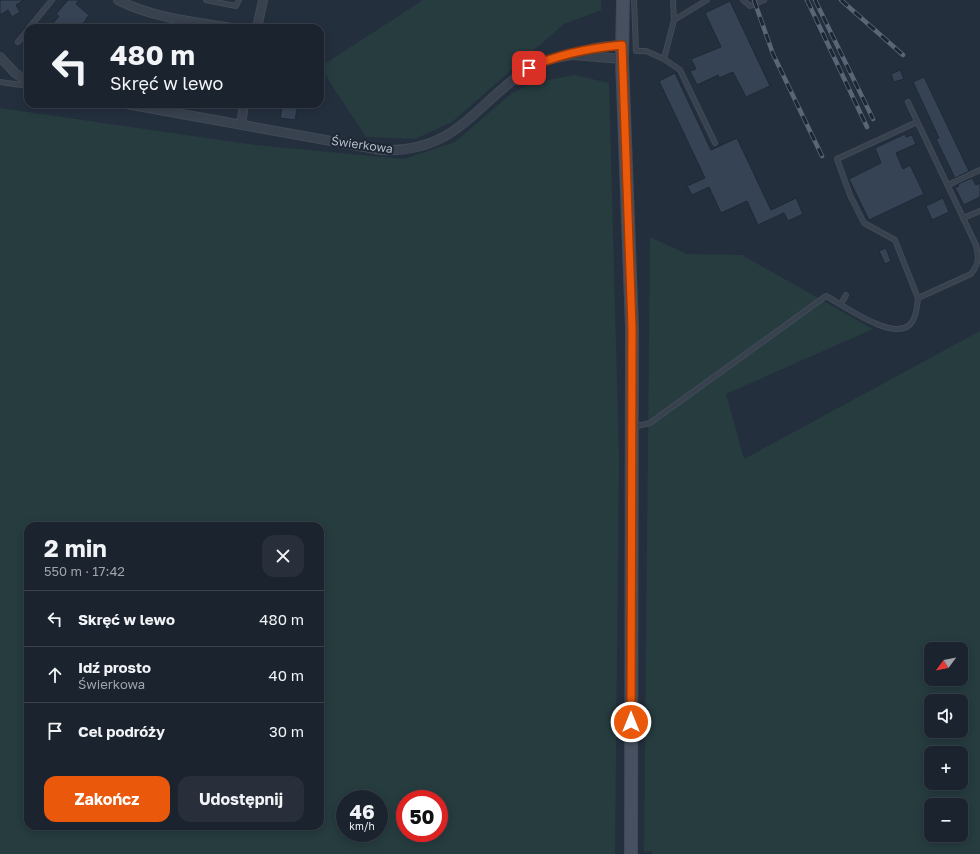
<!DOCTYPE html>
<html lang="pl">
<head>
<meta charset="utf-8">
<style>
	:root { --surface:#1b232e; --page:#282f3a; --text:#f1f3f6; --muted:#a0a4aa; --line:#39404a; --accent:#ea580c }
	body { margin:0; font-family:"Golos Text",sans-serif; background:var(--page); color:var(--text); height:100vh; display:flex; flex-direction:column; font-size:15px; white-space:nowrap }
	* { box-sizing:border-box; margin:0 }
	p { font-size:13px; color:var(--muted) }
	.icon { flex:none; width:22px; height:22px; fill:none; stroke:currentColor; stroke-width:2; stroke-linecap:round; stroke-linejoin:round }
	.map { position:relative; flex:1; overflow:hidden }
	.panel { position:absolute; left:24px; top:522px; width:300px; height:308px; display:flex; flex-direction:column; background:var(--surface); border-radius:12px; box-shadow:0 2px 10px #0003,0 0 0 1px var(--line) }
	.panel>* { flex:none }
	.banner { position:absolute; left:24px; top:24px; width:300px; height:84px; border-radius:12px; box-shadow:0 2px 10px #0003,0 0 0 1px var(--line); background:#1b232e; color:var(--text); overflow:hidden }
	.needle { width:26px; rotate:238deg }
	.buttons { position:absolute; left:924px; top:642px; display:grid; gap:8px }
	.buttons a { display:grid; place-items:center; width:44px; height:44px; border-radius:8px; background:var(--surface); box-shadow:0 2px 10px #0003,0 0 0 1px var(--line); font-size:20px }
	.speed { position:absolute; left:336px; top:790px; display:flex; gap:8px; font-size:20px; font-weight:700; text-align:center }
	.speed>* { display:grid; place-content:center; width:52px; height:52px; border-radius:50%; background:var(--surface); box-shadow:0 2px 10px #0003,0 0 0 1px var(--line); line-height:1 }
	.speed small { font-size:10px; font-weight:400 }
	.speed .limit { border:6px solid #d22; background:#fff; color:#111 }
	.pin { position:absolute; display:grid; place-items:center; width:34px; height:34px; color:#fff; margin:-17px; border-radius:8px; box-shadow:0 2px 6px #0006 }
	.me { position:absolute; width:44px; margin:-22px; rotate:0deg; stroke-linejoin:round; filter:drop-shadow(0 0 3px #0008) }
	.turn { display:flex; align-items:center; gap:14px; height:84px; padding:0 20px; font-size:18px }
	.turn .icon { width:52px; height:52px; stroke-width:2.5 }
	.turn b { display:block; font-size:28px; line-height:34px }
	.round { display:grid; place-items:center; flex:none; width:42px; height:42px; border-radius:12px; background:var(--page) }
	.summary { display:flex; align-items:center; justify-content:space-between; height:68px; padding:0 20px }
	h1 { font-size:24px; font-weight:700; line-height:30px }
	.primary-button { display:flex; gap:8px; margin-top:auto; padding:8px 20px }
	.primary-button a { flex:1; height:46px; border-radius:12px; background:var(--accent); color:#fff; font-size:16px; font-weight:700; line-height:46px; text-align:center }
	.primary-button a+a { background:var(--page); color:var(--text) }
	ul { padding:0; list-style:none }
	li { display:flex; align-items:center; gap:12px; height:56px; padding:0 20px; border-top:1px solid var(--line) }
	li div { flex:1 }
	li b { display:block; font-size:15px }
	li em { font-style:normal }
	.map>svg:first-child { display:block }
	.green { fill:#263c3f; fill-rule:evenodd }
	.building { fill:#364354; stroke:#1f2835 }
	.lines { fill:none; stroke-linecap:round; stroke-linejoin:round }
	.service-casing { stroke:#414a57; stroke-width:6 }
	.minor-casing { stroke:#414a57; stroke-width:10 }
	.secondary-casing { stroke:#414a57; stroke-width:14 }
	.service { stroke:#38414e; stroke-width:4 }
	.minor { stroke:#38414e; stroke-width:8 }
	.secondary { stroke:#465061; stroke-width:12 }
	.rail-casing { stroke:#5a6575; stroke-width:4.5 }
	.rail { stroke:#1d2633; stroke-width:3; stroke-dasharray:9; stroke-linecap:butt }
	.route-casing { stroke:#983908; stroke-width:10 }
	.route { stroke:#ea580c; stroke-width:7 }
	.labels { text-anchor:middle; stroke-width:4; stroke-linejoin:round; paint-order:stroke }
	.street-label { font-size:12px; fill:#b4bcc9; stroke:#1d2633 }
</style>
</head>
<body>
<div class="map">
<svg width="980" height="854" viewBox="0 0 980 854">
	<rect width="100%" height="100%" fill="#242f3e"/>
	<g class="green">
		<path d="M423,0h178v10l-37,14 -112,98 -37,17 -49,-2 -46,-70z"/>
		<path d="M575,75l34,8 10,374 -4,397h-615v-746l255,37 149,14 51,-17 57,-49 20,-10zM28,526h292v300h-292zM345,799h34v34h-34zM405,799h34v34h-34z"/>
		<path d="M650,237l37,17 55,1 131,74 -147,65 18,65 236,-128v523h-328l-1,-3 -7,1zM931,649h30v30h-30zM931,701h30v30h-30zM931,753h30v30h-30zM931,805h30v30h-30z"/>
	</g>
	<g class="building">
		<path d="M0,0h24l-8,5 4,7 -8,5 -4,-7 -8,5z"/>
		<path d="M68,0h11l-3,4 13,11 -4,6 -7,7h-29l10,-12 -3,-2z"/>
		<path d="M730,1l40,85 -24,11 -13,-25 -14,6 -1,-3 -21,10 -7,-14 6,-2 -5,-10 30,-12 -16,-34z"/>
		<path d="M900,70l4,9 -10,3 -3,-8z"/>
		<path d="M675,73l36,77 26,-12 34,72 25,-12 7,16 -15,7 -4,-8 -26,12 -11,-24 -26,12 -12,-26 -17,8 -5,-9 18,-8 -46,-97z"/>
		<path d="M924,77l45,94 -14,7 -19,-39 3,-1 -26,-56z"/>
		<path d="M283,104h15l-3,16 -15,-2z"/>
		<path d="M905,134l1,3 6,-2 4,9 -20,9 7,16 7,-4 14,29 -55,26 -20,-41 32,-16 -6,-15z"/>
		<path d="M972,178l4,7 4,-2v14l-16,8 -9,-17 4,-2 -1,-2z"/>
		<path d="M943,198l6,14 -17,8 -6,-14z"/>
		<path d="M886,248l5,13 -6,3 -6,-13z"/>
	</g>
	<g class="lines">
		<g class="service-casing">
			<g id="service">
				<path d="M206,0l30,6 3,-6"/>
				<path d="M634,0l2,51h10l18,8 16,11 35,73"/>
				<path d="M673,0l1,20"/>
				<path d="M743,0l7,6 14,-6"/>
				<path d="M29,28l23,-28"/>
				<path d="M18,42l10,-12"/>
				<path d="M664,59l10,-39 33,-20"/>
				<path d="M0,82l28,4"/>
				<path d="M44,106l22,-2"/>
				<path d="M917,122l-80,37 13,36 14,28 31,17 23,58"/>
				<path d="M948,185l32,-15"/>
				<path d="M963,218l17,-7"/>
				<path d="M841,304l5,-9"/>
				<path d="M633,427l17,-4 176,-127c17,9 71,49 86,26 5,-7 5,-16 6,-24l53,-24c8,-10 8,-16 5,-29l-68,-143"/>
			</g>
		</g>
		<g class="minor-casing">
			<g id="minor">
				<path d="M118,0c35,18 76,22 114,28"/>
				<path d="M257,28l6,-28"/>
				<path d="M574,55l48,4"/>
				<path d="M0,57l15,16 13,9"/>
				<path d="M126,104l255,46c74,4 93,-45 147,-81 13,-9 28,-11 43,-14 8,-2 16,-6 24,-7 8,-2 18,-2 27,-3"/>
				<path d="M241,125l3,-21"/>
			</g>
		</g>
		<g class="secondary-casing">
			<path id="secondary" d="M623,0l-1,59 10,269 -1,526"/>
		</g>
		<use href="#service" class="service"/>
		<use href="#minor" class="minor"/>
		<use href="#secondary" class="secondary"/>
		<g class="rail-casing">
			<g id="rail">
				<path d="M754,0l19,54 49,102"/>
				<path d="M807,0l60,127"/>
				<path d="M815,0l58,119"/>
				<path d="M841,0l62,55"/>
			</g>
		</g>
		<use href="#rail" class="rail"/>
	</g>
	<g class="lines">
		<g class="route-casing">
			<path id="route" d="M529,68c29,-14 61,-20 93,-23l10,283 -1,394"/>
		</g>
		<use href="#route" class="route"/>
	</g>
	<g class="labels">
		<g class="street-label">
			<text transform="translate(362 145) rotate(8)" y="4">Świerkowa</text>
		</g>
	</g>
</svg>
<div class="buttons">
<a><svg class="needle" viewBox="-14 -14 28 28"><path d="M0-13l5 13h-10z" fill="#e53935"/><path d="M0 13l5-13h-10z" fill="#a0a4aa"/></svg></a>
<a><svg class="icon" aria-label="sound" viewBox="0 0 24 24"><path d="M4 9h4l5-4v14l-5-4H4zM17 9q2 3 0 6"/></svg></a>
<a>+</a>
<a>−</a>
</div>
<div class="speed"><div>46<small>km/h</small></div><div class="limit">50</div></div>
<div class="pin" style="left:529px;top:68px;background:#d93025"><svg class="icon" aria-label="arrive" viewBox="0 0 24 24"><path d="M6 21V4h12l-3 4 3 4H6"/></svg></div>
<svg class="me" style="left:631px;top:722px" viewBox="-20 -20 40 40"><circle r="17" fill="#ea580c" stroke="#fff" stroke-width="3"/><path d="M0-11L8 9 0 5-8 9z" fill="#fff"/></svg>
<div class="banner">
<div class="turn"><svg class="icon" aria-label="left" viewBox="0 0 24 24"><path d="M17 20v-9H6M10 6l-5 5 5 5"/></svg><div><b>480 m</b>Skręć w lewo</div></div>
</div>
<section class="panel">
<div class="summary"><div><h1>2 min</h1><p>550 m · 17:42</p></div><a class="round"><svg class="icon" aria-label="close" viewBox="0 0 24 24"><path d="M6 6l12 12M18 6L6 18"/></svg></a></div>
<ul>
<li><svg class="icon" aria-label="left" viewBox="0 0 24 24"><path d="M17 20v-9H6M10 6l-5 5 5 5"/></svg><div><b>Skręć w lewo</b></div><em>480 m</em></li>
<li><svg class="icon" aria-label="ahead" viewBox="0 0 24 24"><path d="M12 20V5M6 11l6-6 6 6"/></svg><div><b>Idź prosto</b><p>Świerkowa</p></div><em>40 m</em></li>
<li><svg class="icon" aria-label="arrive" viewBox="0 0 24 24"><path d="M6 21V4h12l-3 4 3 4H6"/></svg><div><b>Cel podróży</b></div><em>30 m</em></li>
</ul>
<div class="primary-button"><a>Zakończ</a><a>Udostępnij</a></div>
</section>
</div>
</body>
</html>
